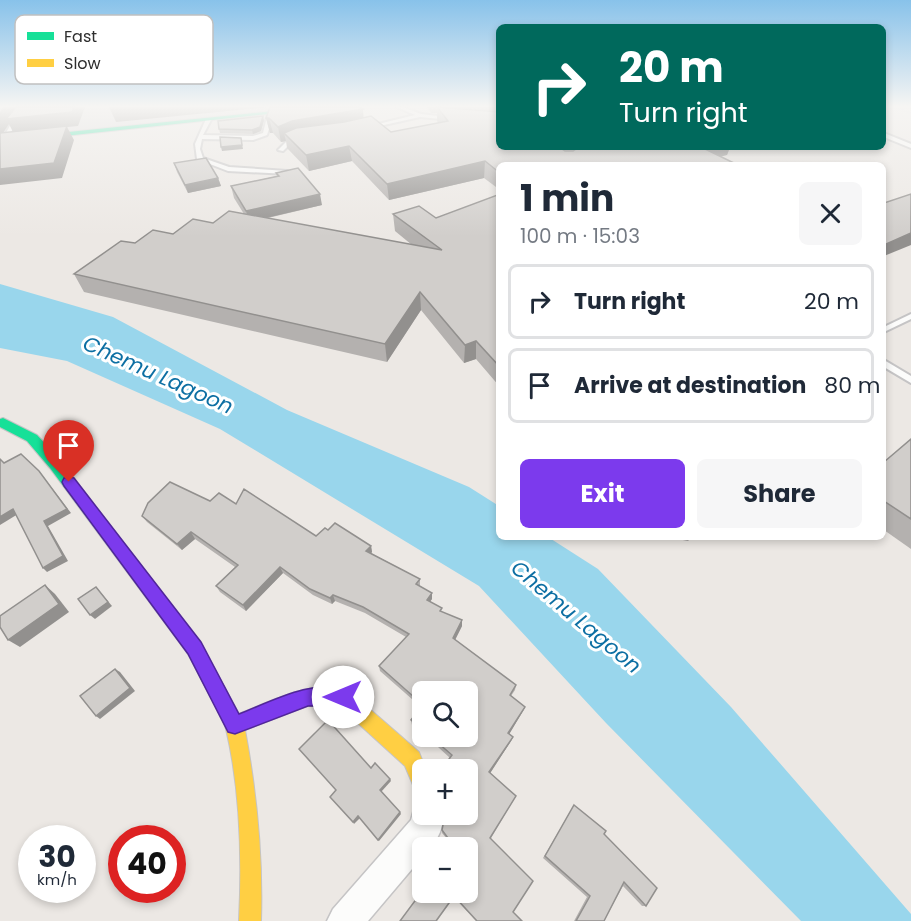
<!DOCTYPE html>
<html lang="en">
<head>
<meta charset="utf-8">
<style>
	:root { --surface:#fff; --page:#f6f6f7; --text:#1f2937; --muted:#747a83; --line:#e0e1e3; --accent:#7c3aed }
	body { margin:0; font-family:Poppins,sans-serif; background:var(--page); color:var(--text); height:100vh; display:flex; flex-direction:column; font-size:22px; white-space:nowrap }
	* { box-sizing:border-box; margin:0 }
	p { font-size:20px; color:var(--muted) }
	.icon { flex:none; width:33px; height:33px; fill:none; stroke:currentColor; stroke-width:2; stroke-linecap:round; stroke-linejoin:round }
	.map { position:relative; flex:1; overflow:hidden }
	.details { position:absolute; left:496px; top:162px; width:390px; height:378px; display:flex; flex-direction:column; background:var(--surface); border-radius:9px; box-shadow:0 3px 9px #0003 }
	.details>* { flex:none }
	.top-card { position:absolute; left:496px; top:24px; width:390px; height:126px; border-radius:9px; box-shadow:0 3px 9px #0003; background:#00695c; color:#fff; overflow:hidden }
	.controls { position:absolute; left:412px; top:681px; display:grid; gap:12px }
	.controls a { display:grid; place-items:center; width:66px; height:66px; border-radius:9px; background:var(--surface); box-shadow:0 3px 9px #0003; font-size:30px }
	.speed { position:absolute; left:18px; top:825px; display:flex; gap:12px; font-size:30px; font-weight:700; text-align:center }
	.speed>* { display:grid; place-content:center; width:78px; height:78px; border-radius:50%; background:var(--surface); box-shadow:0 3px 9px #0003; line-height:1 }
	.speed small { font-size:15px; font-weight:400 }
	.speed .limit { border:9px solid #d22; background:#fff; color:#111 }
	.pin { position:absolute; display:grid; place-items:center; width:51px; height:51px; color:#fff; margin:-62px -26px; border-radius:50% 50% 50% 0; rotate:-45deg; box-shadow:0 0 6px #0007 }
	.pin .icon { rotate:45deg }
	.me { position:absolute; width:66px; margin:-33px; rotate:270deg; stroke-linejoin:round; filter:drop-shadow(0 0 4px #0008) }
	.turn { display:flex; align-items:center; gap:21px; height:126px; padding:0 24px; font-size:27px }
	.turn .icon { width:78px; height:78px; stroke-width:2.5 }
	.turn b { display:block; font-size:42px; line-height:51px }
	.round { display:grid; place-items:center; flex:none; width:63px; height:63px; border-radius:9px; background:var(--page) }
	.head { display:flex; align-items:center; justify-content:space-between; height:102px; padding:0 24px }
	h1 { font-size:36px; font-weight:700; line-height:45px }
	.button { display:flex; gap:12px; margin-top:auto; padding:12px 24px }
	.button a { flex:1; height:69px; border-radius:9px; background:var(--accent); color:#fff; font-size:24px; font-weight:700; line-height:69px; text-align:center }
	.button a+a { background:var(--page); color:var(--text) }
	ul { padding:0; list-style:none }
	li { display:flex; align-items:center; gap:18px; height:75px; margin:0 12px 9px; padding:0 12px; border:3px solid var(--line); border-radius:9px }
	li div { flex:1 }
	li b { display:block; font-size:22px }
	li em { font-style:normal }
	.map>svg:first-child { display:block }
	.industrial { fill:#dcd9db }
	.water { fill:#99d6ec }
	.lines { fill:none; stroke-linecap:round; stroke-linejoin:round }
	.lane-casing { stroke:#c5c4c5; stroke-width:4 }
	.street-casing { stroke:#c5c4c5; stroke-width:3 }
	.fast-casing { stroke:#c5c4c5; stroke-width:2 }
	.slow-casing { stroke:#c5c4c5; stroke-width:2 }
	.lane { fill:#fcfcfb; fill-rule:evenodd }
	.street { fill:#fcfcfb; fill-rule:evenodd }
	.fast { fill:#16e098; fill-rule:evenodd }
	.slow { fill:#ffcf43; fill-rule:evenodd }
	.rail { stroke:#dfdfe1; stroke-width:2 }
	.wall { fill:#b4b1af }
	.shaded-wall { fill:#92908e }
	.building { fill:#d1cecb; stroke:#92908e; stroke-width:1.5 }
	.route { fill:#7c3aed; stroke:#51269a; stroke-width:1.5 }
	.labels { text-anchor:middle; stroke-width:6; stroke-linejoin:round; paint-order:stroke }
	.water-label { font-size:21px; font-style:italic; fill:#0d6fa3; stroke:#fff }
	.key { fill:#fff; stroke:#c0c0c0; stroke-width:1.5 }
	.key-label { font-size:16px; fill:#2e2e2e }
</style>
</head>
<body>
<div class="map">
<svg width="911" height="921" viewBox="0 0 911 921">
	<rect width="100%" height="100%" fill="#ece8e4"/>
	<path class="industrial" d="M0,107h310l-310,31z"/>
	<path class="water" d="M0,284l113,33 174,93 182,77 30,19 1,31h48l50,32 133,138 180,207v7h-110l-195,-198 -127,-137 -259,-157 -153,-68 -67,-13z"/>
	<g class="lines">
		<g class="lane-casing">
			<g id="lane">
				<path d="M26,107h6l-15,15 -12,20h-4l12,-22z"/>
				<path d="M397,107h6l18,7 34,4 -3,2 -32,-3 -54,12v-2l49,-12z"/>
				<path d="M271,111l3,2 -7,22 -14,5 -51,-1 -2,10 3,9 26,9 58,4 3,2 -1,1 -61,-3 -31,-12 -2,-15 11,-25 5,1 -8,15 50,1 10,-3 5,-20z"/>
				<path d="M884,133l27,11v4l-27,-11z"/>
				<path d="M300,138l3,2 -1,1 -12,3 -7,7 -5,-1 8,-8z"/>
				<path d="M911,314v5l-27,13v-5z"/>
				<path d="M884,360l27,16v7l-27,-16z"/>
			</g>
		</g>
		<g class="street-casing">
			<path id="street" d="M423,800v14h20c0,15 -4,23 -13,34h-7v8l-55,65h-41l6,-12 78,-89 5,-17z"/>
		</g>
		<g class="fast-casing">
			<g id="fast">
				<path d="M313,107h20l-333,36v-4z"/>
				<path d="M3,418l34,17 23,25 140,182 20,38 -3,6 -6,3 -6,-3 -17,-32 -138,-186 -23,-27 -27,-14v-8z"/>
			</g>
		</g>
		<g class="slow-casing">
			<path id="slow" d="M211,671l6,3 22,40c31,-12 77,-37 110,-23l70,61 7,18h-3v25l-7,-3 -11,-26 -66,-60h-32l-62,24c12,64 18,127 16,191h-22c3,-60 1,-133 -13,-192 -4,-17 -17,-33 -24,-49l3,-6z"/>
		</g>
		<use href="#lane" class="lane"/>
		<use href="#street" class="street"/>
		<use href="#fast" class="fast"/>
		<use href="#slow" class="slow"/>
		<path class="rail" d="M893,107l18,6"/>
	</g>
	<g class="wall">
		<path d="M427,107h73v40h230l-3,8 -227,10v25l-16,-12 -95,22 -37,-39 -43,10 -22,-23 -1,-7 -5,1 -8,-9h-3l-4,-15 97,-9v8l28,15 47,-9 -1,-2v-8h-6z"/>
		<path d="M264,120l-3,11 -8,3 -33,-1 -1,-4z"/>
		<path d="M174,163l44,15 3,8 -33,7 -11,-21z"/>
		<path d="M276,173l46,32 -54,13 144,27 -17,-14 -2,-17 43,4 64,-24v193l-24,-28 -12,4 -43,-53 -34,52 -303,-70 -10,-18 61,-31 38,-9 71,-20 -10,-16 -3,-12 46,-10z"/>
		<path d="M911,439v110l-27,-19v-68z"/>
		<path d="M210,501l26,3 80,32 12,-6 43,16 1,6 -1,1 49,26v7l12,7v6l-2,2 12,11 20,8v6l-7,14 61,45 -1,5 -4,6 14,11 -2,4 -14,23 4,3 -2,4 -21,32 26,23 -25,42 22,74 9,9h-46l-22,-24 -17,24h-37l23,-31 45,2 -21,-53 -5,-6v-3l26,-16v-44l-18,-12 -24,-22h42l-45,-44v42l-11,-9 -1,-5 10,-13 -41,-36 -1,-5 27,-29 -41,-24 -30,-12 -3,3 -19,-9 -30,-22 -37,38 -26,-19 -4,-6 19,-19 -40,-28 -13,11 -35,-28 -5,-6z"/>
		<path d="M670,537h25l-8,4z"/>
		<path d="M574,805l30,29 42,72h-4l-19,-20 -19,35h-30l13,-24 -44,-39z"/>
	</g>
	<g class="shaded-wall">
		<path d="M3,107h82l-7,19 -11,1 7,13 -12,38 -62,7v-16l13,-37 -4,-8 -6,9 -3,2v-23z"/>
		<path d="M109,107h159l-152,15z"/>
		<path d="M363,109l1,15 -80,9 2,8 -5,1 -3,-15 14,-6z"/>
		<path d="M263,116l1,4 -3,11 -8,3 -1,-4z"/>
		<path d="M266,118h3l4,15h-3z"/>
		<path d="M241,138l2,11 -21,2 -1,-4z"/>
		<path d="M349,146l3,15 -43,10 -3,-16z"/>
		<path d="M701,147h29l-3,8 -31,8z"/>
		<path d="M485,161l-1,17 -95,22 -2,-16z"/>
		<path d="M218,178l3,8 -33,7 -3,-8z"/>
		<path d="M320,194l2,11 -73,17 -3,-11z"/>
		<path d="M911,233v12l-27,11v-11z"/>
		<path d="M420,292l1,18 -34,52 -2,-18z"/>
		<path d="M476,341v18l-12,4 1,-18z"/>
		<path d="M39,471l32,42 -23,13 20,35 -21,11 -4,-4 1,-47z"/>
		<path d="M13,509l5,5 -18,11v-8z"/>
		<path d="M191,532l4,7 -13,11 -5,-6z"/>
		<path d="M690,537h5l-8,4z"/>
		<path d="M371,546l1,6 -4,5 -2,-6z"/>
		<path d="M280,567l3,6 -37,38 -3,-6z"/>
		<path d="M45,585l10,9 14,18 -49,35 -12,-7z"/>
		<path d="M96,587l16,19 -17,13 -5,-4z"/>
		<path d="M432,593v6l-5,7v-6z"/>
		<path d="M333,595l2,6 -3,3 -2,-6z"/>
		<path d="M462,620v6l-9,18v-6z"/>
		<path d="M115,669l5,3 15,19 -35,28 -4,-3z"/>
		<path d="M525,707l-2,4 -16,27 1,-5z"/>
		<path d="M513,737l-2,4 -22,34v-3z"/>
		<path d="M390,779l1,2 -10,11 -1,-2z"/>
		<path d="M400,812l1,2 -22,27 -1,-1z"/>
		<path d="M358,816l2,2 -6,6 -1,-2z"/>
	</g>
	<g class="building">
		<path d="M16,107h58l-2,5 -66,7z"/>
		<path d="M270,107h89l4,2 -71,12 -14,6 -9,-9h-3z"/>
		<path d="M437,107l63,5v35h59l6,4h8l3,-2 -3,-2h128l37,18h-238v8l-15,-12 -98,23 -38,-38 -43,9 -22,-22 12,-5 48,-6 27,-6 20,16 57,-11z"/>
		<path d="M263,116l-3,11 -8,3 -33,-1 -1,-8z"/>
		<path d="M67,126l-13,37 -54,6v-36z"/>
		<path d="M220,137l21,1 1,7 -21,2z"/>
		<path d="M206,158l12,20 -33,7 -11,-22z"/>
		<path d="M298,168l22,26 -74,17 -15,-25 48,-10 -3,-3z"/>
		<path d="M500,194v173l-24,-26 -11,4 -45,-53 -35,52 -311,-70 47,-33 14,2 18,-13 20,4 20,-15 20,4 16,-12 213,39 -49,-36 26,-8 17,12z"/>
		<path d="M911,194v39l-27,12v-42z"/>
		<path d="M911,439v80l-27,-18v-39z"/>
		<path d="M21,454l18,17 28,38 -23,12 19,35 -20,12 -30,-59 -13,8v-58l4,4z"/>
		<path d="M170,482l40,19 9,-8 17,11 8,-15 72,47 9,-8 3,2 7,-7 36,23 -5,5 54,28 -4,5 16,9 -5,7 15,8 -2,3 22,9 -9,18 63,47 -6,10 15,12 -17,26 5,4 -24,35 27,24 -26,42 43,43 -20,31 9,9h-45l-23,-25 -18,25h-36l23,-31v2h45v-44h-27l7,-10 -6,-8 3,-16h23v-44h-27l11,-15 -22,-19h38v-44h-45v38l-12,-10 12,-15 -44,-39 30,-32 -46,-27 -30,-12 -3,3 -20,-9 -30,-22 -37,38 -27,-19 22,-21 -47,-33 -14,12 -35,-28 6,-13z"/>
		<path d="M45,585l14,19 -51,36 -8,-13v-11z"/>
		<path d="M96,587l12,15 -18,13 -12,-16z"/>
		<path d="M115,669l15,19 -34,28 -16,-20z"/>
		<path d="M328,720l43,48 4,-5 15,16 -10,11 20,22 -22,28 -20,-24 -5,6 -23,-25 6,-7 -37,-41z"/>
		<path d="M574,805l32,26 -2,3 53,54 -11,18 -22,-24 -20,39h-28l14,-25 -45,-40z"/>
	</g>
	<linearGradient id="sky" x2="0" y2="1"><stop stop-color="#88c2ea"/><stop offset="0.45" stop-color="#f6f5f3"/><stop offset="1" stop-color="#f6f5f3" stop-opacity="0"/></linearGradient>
	<rect width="911" height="236" fill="url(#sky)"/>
	<path class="route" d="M69,477l5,1 127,164 38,72c31,-12 77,-37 110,-24l3,7 -3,6 -6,3h-35l-73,28 -7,-2 -40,-78 -124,-168 -2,-4 2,-4z"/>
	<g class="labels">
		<g class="water-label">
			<text transform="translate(158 375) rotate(24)" y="7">Chemu Lagoon</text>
			<text transform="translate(576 617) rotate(40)" y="7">Chemu Lagoon</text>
		</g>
	</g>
	<rect x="15" y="15" width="198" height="69" rx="9" class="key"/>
	<rect x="27" y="32" width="27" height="8" fill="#16e098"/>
	<rect x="27" y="59" width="27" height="8" fill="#ffcf43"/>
	<g class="key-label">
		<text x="64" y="42">Fast</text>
		<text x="64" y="69">Slow</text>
	</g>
</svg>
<div class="controls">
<a><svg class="icon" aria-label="search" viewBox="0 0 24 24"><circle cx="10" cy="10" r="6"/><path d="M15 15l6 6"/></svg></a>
<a>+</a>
<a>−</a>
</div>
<div class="speed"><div>30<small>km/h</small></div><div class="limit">40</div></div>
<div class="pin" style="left:69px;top:482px;background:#d93025"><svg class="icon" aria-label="arrive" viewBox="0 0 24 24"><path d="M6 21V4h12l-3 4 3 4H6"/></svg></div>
<svg class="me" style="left:343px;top:697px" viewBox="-20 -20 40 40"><circle r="19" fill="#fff"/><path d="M0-13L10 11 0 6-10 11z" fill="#7c3aed"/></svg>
<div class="top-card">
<div class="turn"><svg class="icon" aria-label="right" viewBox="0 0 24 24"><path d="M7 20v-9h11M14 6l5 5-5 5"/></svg><div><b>20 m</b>Turn right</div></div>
</div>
<section class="details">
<div class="head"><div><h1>1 min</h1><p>100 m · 15:03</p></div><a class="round"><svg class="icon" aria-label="close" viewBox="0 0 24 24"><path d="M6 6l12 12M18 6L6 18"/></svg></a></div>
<ul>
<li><svg class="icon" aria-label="right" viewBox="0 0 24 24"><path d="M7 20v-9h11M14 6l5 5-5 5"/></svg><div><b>Turn right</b></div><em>20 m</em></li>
<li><svg class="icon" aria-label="arrive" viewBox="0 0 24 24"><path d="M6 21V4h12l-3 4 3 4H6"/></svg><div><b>Arrive at destination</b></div><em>80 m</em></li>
</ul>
<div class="button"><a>Exit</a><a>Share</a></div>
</section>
</div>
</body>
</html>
